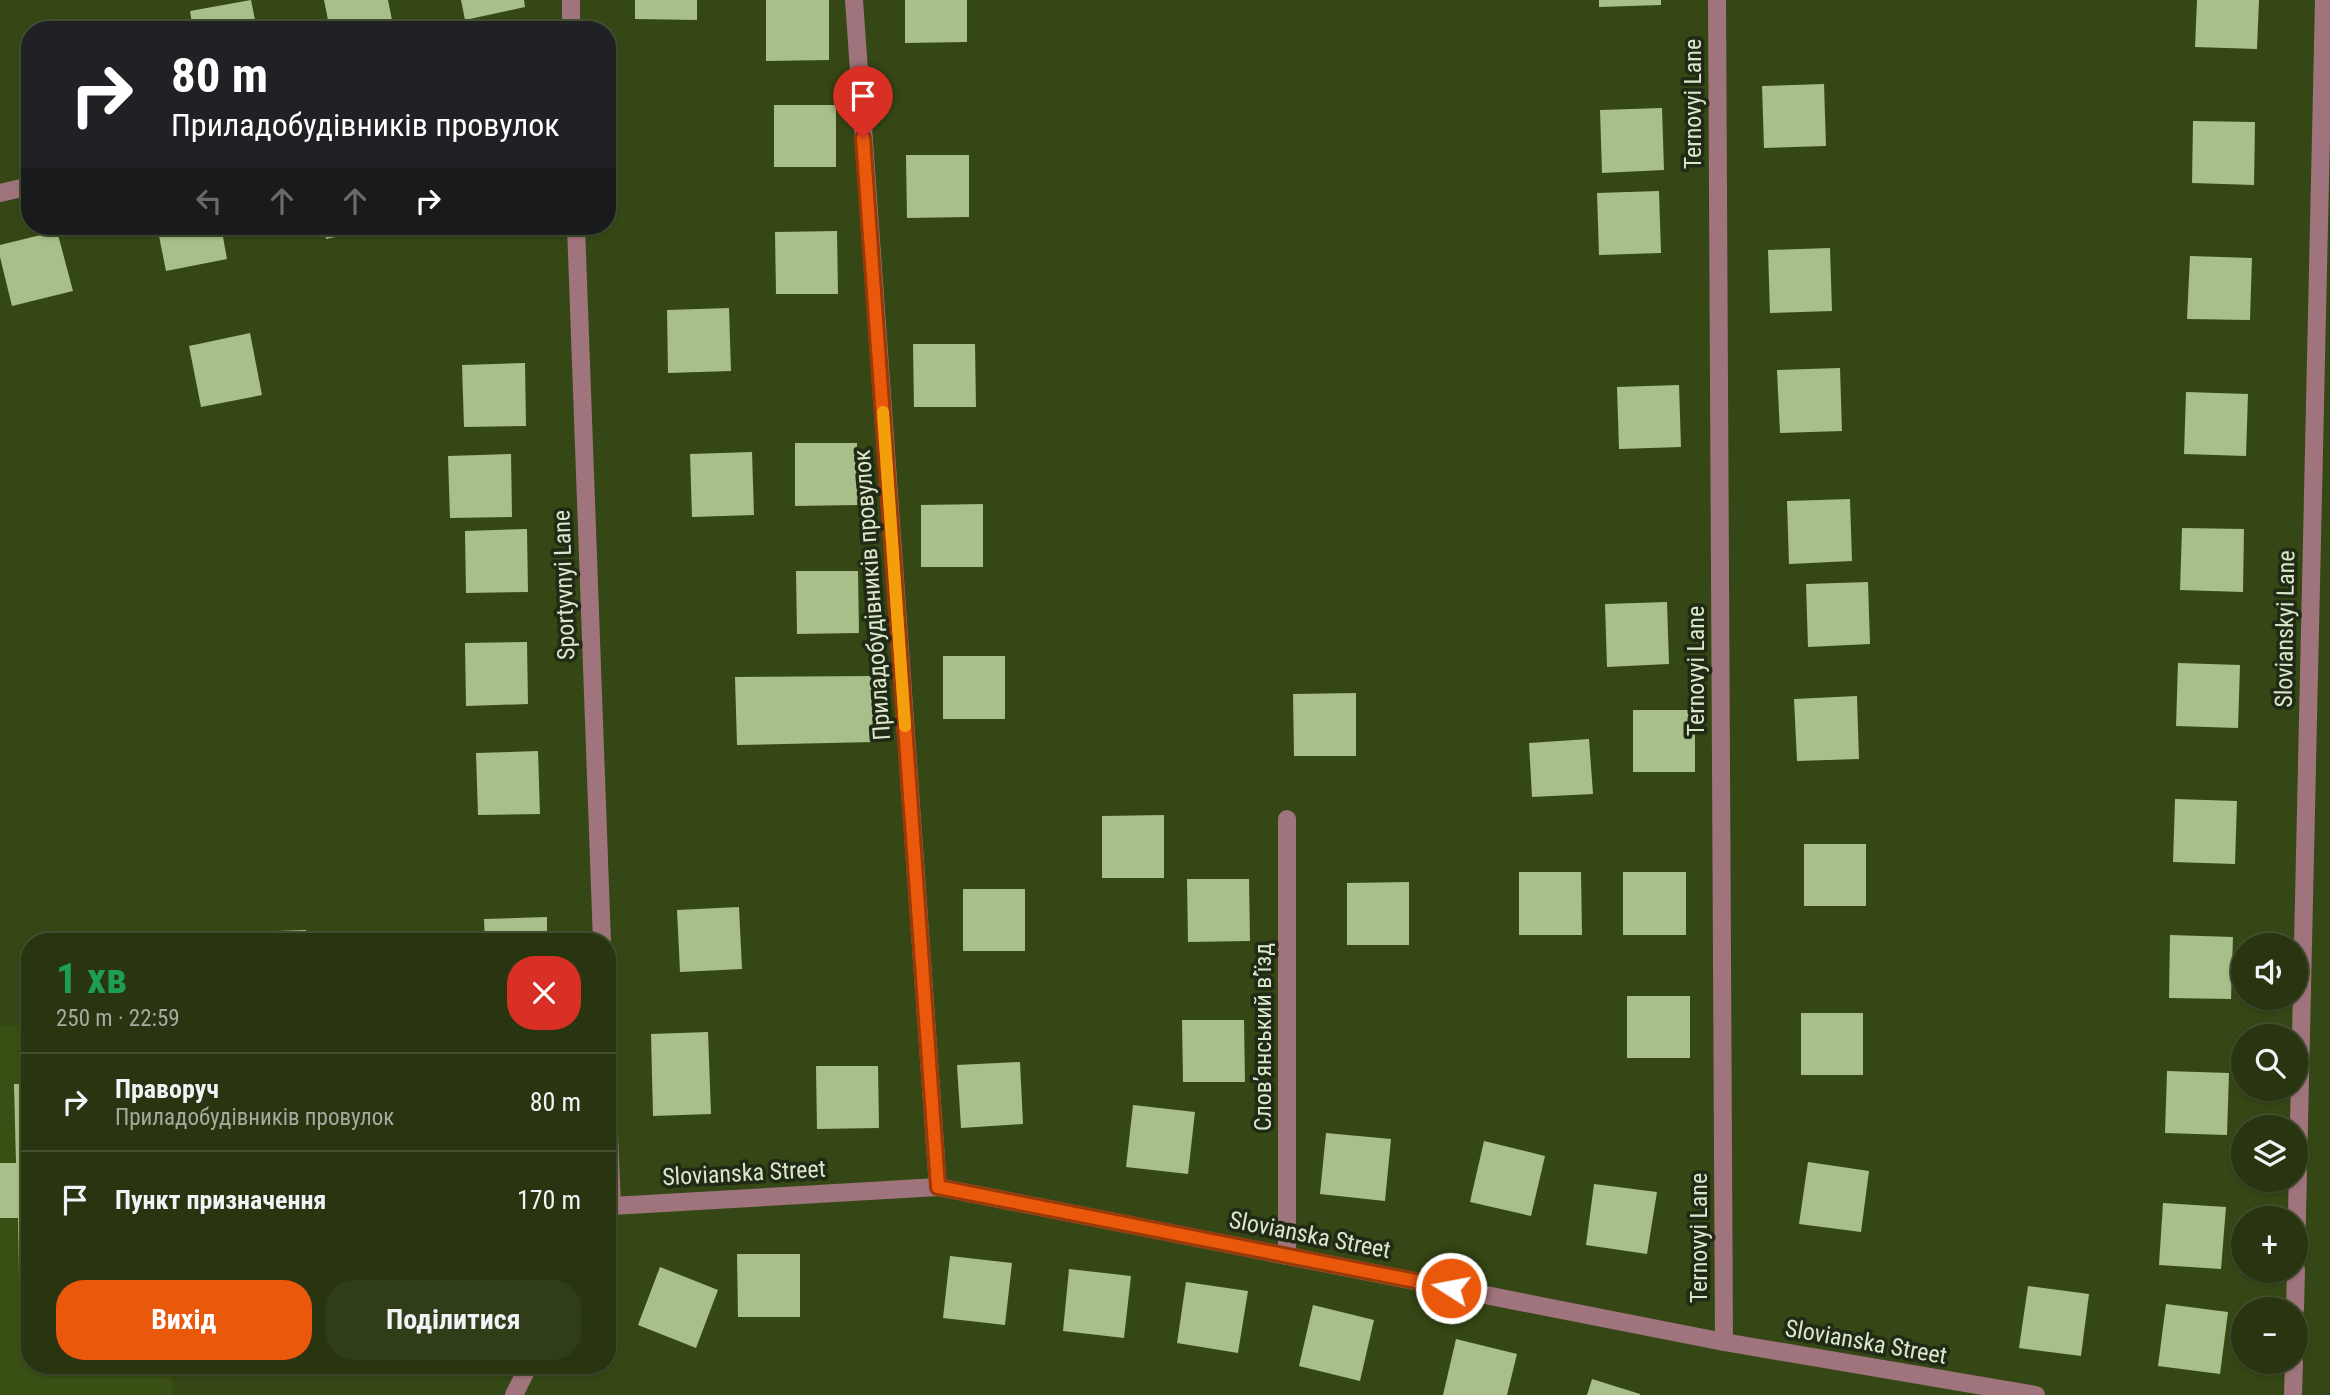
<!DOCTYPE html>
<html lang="uk">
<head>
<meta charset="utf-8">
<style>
	:root { --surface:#283510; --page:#303d19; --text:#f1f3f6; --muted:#a5ab9f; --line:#445030; --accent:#ea580c }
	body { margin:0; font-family:"Roboto Condensed",sans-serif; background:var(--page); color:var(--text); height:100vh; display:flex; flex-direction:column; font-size:26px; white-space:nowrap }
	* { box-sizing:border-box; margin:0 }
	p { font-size:23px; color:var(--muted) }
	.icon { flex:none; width:38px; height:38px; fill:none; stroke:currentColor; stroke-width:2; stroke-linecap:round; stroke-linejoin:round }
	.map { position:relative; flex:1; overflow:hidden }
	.panel { position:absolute; left:21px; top:933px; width:595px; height:441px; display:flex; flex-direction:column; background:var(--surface); border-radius:28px; box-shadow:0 2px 5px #0004,0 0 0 2px var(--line) }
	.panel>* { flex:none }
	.guide { position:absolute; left:21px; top:21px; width:595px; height:214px; border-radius:28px; box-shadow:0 2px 5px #0004,0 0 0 2px var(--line); background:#202124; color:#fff; overflow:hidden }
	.fabs { position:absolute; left:2231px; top:933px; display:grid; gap:14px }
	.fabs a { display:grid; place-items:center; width:77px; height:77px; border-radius:50%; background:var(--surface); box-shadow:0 2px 5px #0004,0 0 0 2px var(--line); font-size:35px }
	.pin { position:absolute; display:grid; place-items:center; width:60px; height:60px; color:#fff; margin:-72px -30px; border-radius:50% 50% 50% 0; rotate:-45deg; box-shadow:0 0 7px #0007 }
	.pin .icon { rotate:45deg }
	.me { position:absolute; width:77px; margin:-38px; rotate:281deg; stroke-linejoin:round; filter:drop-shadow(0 0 5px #0008) }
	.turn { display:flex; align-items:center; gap:24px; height:147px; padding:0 35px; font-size:32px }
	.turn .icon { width:91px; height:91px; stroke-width:2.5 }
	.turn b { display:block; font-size:49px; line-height:60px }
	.lanes { display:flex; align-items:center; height:66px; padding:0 35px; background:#0003; justify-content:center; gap:35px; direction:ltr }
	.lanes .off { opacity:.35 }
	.round { display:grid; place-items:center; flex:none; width:74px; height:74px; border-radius:28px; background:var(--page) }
	.summary { display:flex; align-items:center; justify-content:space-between; height:119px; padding:0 35px }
	h1 { font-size:42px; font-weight:700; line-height:52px; color:#1e9e55 }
	.button { display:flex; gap:14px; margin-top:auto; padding:14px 35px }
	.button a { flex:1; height:80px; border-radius:28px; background:var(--accent); color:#fff; font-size:28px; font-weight:700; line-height:80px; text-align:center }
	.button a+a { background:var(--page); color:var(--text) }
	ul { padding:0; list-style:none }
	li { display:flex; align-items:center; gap:21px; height:98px; padding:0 35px; border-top:2px solid var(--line) }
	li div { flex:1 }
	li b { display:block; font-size:26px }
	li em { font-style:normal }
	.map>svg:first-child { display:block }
	.built { fill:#3a4f14 }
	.building { fill:#a8bf8a }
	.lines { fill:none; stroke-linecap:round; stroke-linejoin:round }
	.minor { stroke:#a0747c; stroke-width:18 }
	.route-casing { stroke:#983908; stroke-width:18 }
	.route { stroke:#ea580c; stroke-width:12 }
	.slow { stroke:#f59e0b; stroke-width:12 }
	.labels { text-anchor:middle; stroke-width:7; stroke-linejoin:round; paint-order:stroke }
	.street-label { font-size:24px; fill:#dbe7cc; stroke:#212a15 }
</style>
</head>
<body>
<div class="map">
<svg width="2330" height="1395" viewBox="0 0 2330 1395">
	<rect width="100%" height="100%" fill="#354715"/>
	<path class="built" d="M30,1025v340h142l1,30h-173v-369z"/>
	<g class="building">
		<path d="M251,0l6,30h-64l-3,-19z"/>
		<path d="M324,0h64l6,30h-64z"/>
		<path d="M461,0h63l1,7 -60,13z"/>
		<path d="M635,0h62v20l-62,-1z"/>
		<path d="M766,0h63v60l-63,1z"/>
		<path d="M905,0h62v42l-62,1z"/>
		<path d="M1599,0h62v5l-62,2z"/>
		<path d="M2197,0h62l-2,49 -62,-2z"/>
		<path d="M1824,84l2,62 -62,2 -2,-62z"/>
		<rect x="774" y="105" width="62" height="62"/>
		<path d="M1662,108l2,62 -62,3 -2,-63z"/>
		<path d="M2193,121l62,1 -1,63 -62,-2z"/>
		<path d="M906,155h63v62l-62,1z"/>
		<path d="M1659,191l2,62 -62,2 -2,-62z"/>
		<path d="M157,226h64l6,33 -61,12z"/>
		<path d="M323,226h61v1l-58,12z"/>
		<path d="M57,231l16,60 -61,15 -12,-49v-12z"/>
		<path d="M837,231l1,63h-62l-1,-62z"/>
		<path d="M1830,248l2,63 -62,2 -2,-63z"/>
		<path d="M2190,256l62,2 -2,62 -63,-1z"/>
		<path d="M729,308l2,63 -63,2 -1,-63z"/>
		<path d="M250,333l12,62 -61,12 -12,-61z"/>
		<path d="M913,344h62l1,63h-62z"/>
		<path d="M525,363l1,63 -62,1 -2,-62z"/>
		<path d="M1840,368l2,63 -62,2 -3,-63z"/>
		<path d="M1679,385l2,62 -62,2 -2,-62z"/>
		<path d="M2186,392l62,2 -2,62 -62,-2z"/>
		<path d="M795,443h62l1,62 -63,1z"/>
		<path d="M752,452l2,63 -62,2 -2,-63z"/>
		<path d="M511,454l1,63 -62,1 -2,-62z"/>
		<path d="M1850,499l2,62 -63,3 -2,-63z"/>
		<path d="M983,504v63h-62v-62z"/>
		<path d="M2182,528l62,1 -1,63 -63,-2z"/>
		<path d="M527,529l1,63 -62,1 -1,-62z"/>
		<path d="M796,571h62l1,62 -62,1z"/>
		<path d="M1868,582l2,62 -62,3 -2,-63z"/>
		<path d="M1667,602l2,62 -62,3 -2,-63z"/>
		<path d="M527,642l1,62 -62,2 -1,-63z"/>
		<rect x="943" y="656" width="62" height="63"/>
		<path d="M2178,663l62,2 -2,63 -62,-2z"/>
		<path d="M873,676l1,66 -137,3 -2,-68z"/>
		<path d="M1356,693v63h-62l-1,-62z"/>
		<path d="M1857,696l2,63 -62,2 -3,-62z"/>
		<rect x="1633" y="710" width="62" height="62"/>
		<path d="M1589,739l4,55 -61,3 -3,-54z"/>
		<path d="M538,751l2,63 -62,1 -2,-62z"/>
		<path d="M2175,799l62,2 -2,63 -62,-2z"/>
		<path d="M1164,815v63h-62v-62z"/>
		<rect x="1804" y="844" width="62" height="62"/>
		<path d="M1519,872h62l1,63h-63z"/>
		<rect x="1623" y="872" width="63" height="63"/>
		<path d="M1187,879h62l1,62 -62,1z"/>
		<path d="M1409,882v63h-62v-62z"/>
		<rect x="963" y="889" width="62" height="62"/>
		<path d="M739,907l3,62 -62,3 -3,-62z"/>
		<path d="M547,917v25h-62l-1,-23z"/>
		<path d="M306,930v12h-62v-10z"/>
		<path d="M2170,935l63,2 -2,62 -62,-1z"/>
		<rect x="1627" y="996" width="63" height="62"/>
		<rect x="1801" y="1013" width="62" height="62"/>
		<path d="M1182,1020h62l1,62h-62z"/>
		<path d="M708,1032l3,82 -58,2 -2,-82z"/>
		<path d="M1020,1062l3,62 -62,4 -4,-63z"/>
		<path d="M816,1066h62l1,62 -62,1z"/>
		<path d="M2167,1071l62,2 -2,62 -62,-2z"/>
		<path d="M14,1084h16v251h-10l-2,-117h-18v-55h16z"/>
		<path d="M1133,1105l62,7 -7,62 -62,-7z"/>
		<path d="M1326,1133l65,6 -6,62 -65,-7z"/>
		<path d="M1484,1141l61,15 -14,60 -61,-14z"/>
		<path d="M1808,1162l61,9 -8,61 -62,-8z"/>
		<path d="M1594,1184l63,8 -10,62 -61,-9z"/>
		<path d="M2163,1203l63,4 -5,62 -62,-4z"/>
		<path d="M737,1254h63v63h-62z"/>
		<path d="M950,1256l62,7 -7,62 -62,-7z"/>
		<path d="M660,1267l58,23 -22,58 -58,-23z"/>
		<path d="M1069,1269l62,7 -7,62 -61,-7z"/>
		<path d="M1186,1282l62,9 -10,62 -61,-10z"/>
		<path d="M2028,1286l61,8 -8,62 -62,-8z"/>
		<path d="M2166,1304l62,8 -8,62 -62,-8z"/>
		<path d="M1313,1305l61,15 -14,61 -61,-15z"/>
		<path d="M1456,1339l61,15 -10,41h-64z"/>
		<path d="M1592,1379l48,15v1h-53z"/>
	</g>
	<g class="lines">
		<g class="minor">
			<path d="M854,0l84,1187"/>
			<path d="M1717,0l7,1342"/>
			<path d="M571,30v-30"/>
			<path d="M0,193l30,-7"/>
			<path d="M576,226l26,716"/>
			<path d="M1287,819v437"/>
			<path d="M607,1085l5,121 -5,8"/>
			<path d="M612,1206l326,-19 786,155 312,53"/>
			<path d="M2296,1259l28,-1259"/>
			<path d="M2295,1309l1,-39"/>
			<path d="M514,1395l15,-30"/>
			<path d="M2293,1395l1,-33"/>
		</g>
	</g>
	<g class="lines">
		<g class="route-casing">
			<path id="route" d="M863,138l75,1049 513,101"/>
		</g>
		<use href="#route" class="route"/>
		<path class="slow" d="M883,412l22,314"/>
	</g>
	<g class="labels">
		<g class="street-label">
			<text transform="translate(1693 104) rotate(-90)" y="8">Ternovyi Lane</text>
			<text transform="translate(564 585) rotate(-92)" y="8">Sportyvnyi Lane</text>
			<text transform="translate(872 595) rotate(-94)" y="8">Приладобудівників провулок</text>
			<text transform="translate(2285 629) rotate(-89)" y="8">Slovianskyi Lane</text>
			<text transform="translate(1696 671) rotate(-90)" y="8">Ternovyi Lane</text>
			<text transform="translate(1263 1037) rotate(-90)" y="8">Слов’янський в’їзд</text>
			<text transform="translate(744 1173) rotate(-3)" y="8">Slovianska Street</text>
			<text transform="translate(1310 1235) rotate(11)" y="8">Slovianska Street</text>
			<text transform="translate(1699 1238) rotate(-90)" y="8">Ternovyi Lane</text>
			<text transform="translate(1866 1342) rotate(10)" y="8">Slovianska Street</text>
		</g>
	</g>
</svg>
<div class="fabs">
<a><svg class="icon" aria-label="sound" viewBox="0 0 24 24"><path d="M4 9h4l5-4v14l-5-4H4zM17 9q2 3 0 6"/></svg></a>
<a><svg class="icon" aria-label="search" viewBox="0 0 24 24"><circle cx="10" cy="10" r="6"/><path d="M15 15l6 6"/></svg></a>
<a><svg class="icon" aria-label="layers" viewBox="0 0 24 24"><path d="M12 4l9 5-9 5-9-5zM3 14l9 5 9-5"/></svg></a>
<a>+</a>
<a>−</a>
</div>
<div class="pin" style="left:863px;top:138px;background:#d93025"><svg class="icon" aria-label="arrive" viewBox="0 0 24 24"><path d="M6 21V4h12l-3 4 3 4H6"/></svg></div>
<svg class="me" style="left:1451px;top:1288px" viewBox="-20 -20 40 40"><circle r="17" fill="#ea580c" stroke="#fff" stroke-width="3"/><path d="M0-11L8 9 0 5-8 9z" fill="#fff"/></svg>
<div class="guide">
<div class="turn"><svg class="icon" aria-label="right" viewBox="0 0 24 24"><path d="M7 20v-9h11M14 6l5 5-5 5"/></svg><div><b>80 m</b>Приладобудівників провулок</div></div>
<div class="lanes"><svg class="icon off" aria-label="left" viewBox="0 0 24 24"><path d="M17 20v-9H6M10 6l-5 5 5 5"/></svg><svg class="icon off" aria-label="ahead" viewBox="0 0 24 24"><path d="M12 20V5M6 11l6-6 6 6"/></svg><svg class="icon off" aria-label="ahead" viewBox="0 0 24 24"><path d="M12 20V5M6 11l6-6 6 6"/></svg><svg class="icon" aria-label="right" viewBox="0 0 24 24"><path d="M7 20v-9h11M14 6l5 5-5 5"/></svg></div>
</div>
<section class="panel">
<div class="summary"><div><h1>1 хв</h1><p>250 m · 22:59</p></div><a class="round" style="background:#d93025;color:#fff"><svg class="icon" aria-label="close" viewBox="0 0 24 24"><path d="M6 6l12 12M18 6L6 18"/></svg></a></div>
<ul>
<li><svg class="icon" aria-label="right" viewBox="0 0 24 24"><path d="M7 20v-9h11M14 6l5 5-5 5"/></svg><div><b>Праворуч</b><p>Приладобудівників провулок</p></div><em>80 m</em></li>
<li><svg class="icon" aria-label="arrive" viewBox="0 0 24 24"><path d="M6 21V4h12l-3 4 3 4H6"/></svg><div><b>Пункт призначення</b></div><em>170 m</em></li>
</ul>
<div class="button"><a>Вихід</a><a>Поділитися</a></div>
</section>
</div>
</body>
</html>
